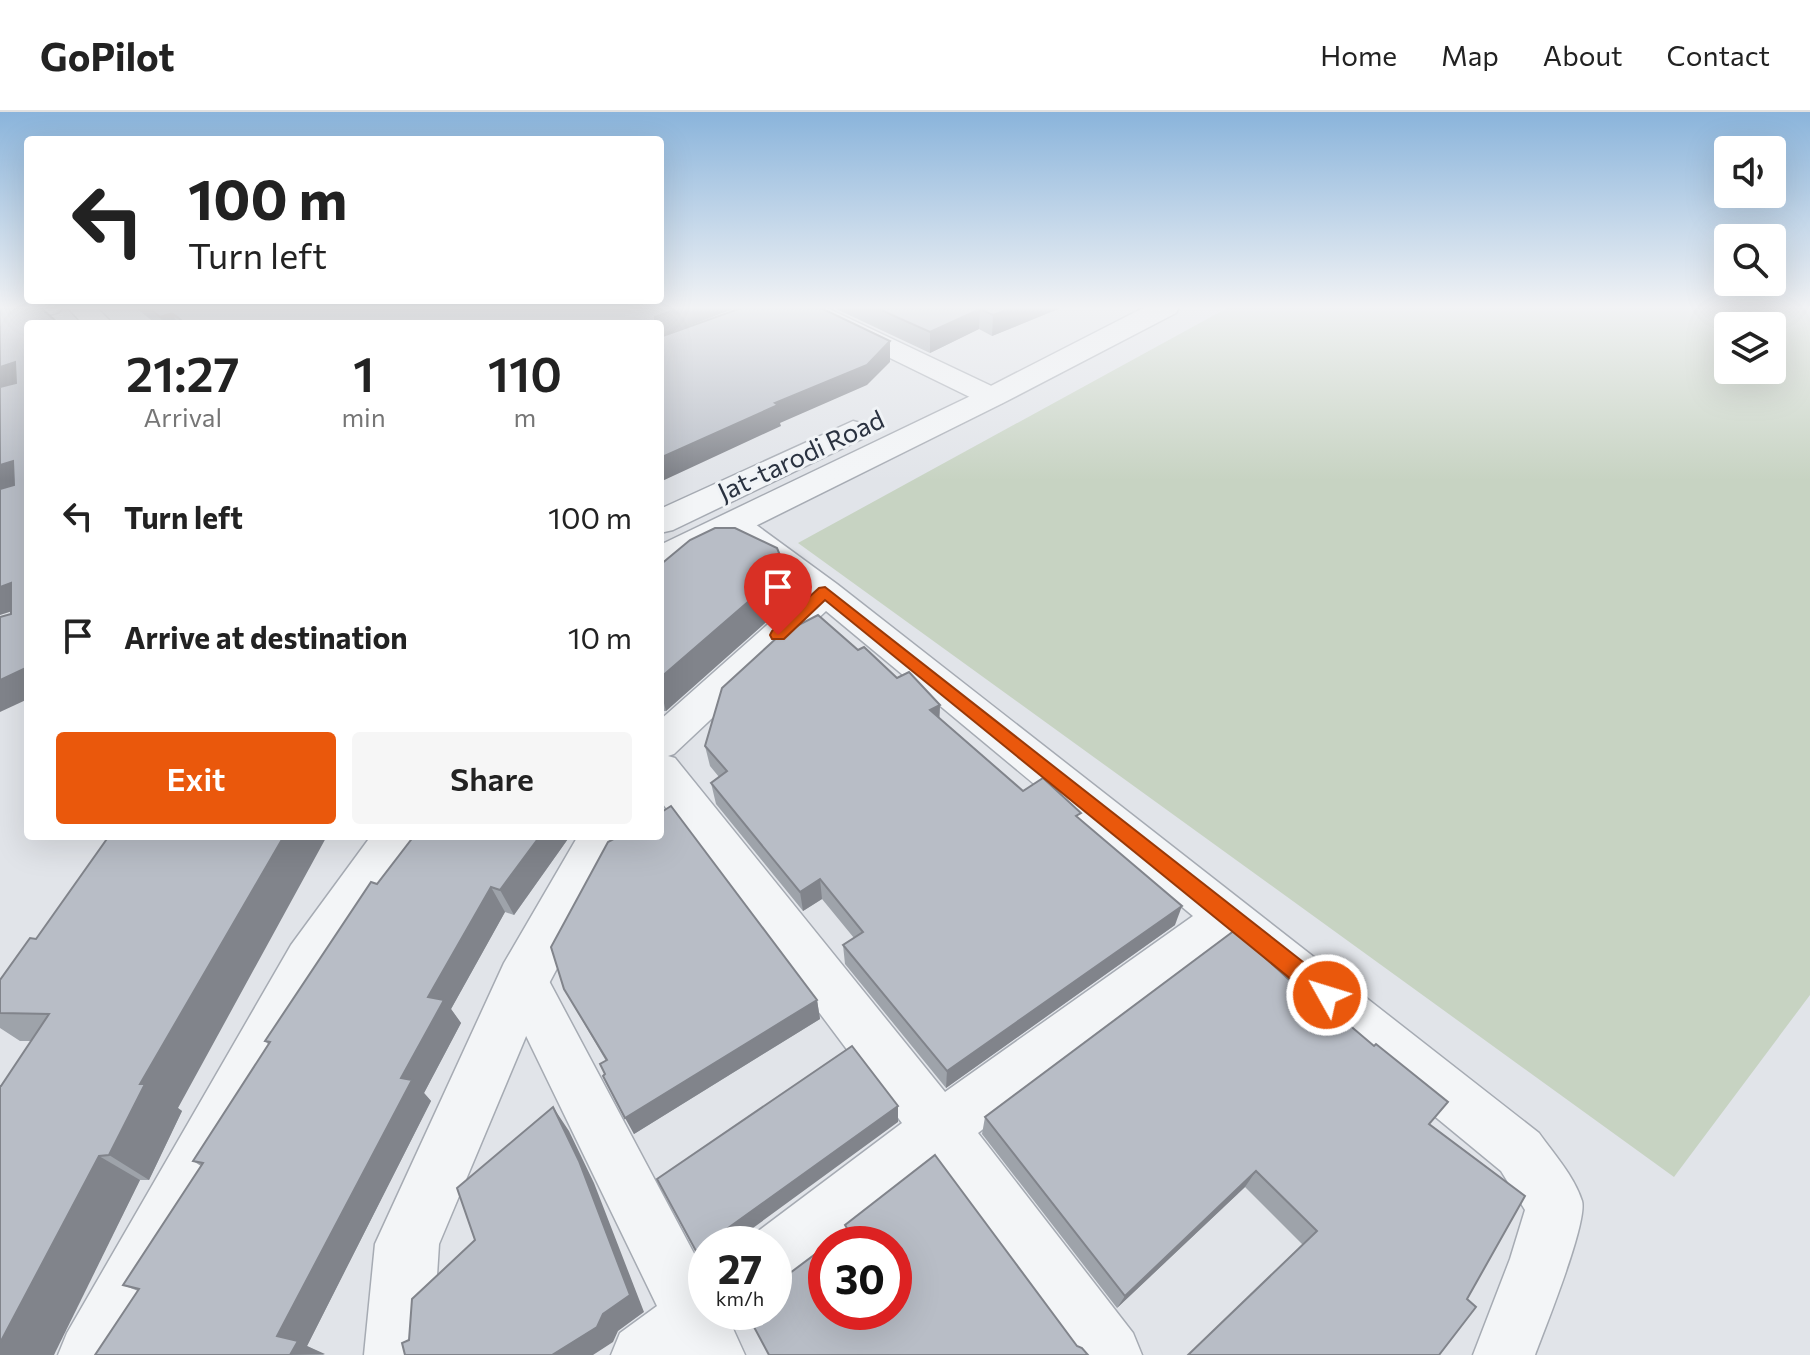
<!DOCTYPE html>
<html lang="en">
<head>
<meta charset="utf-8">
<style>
	:root { --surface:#fff; --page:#f6f6f6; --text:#222; --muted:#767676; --line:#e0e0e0; --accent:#ea580c }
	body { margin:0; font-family:Commissioner,sans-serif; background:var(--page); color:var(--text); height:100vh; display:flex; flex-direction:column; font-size:30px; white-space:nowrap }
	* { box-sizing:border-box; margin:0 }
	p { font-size:26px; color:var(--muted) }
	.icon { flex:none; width:44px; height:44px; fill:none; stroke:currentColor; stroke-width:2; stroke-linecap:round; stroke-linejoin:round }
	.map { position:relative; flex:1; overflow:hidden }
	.side { position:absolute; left:24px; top:208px; width:640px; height:520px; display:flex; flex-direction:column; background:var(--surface); border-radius:8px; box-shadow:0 8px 32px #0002 }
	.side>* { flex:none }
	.guide { position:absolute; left:24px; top:24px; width:640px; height:168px; border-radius:8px; box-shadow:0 8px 32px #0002; background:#fff; color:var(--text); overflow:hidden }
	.controls { position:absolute; left:1714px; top:24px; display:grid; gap:16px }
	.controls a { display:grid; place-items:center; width:72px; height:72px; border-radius:8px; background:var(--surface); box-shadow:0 8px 32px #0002; font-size:40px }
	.speed { position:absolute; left:688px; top:1114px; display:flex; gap:16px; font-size:40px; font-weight:700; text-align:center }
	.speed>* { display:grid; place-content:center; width:104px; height:104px; border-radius:50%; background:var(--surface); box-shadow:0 8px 32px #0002; line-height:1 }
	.speed small { font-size:20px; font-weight:400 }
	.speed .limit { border:12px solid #d22; background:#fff; color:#111 }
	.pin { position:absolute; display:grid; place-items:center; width:68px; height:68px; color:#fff; margin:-82px -34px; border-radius:50% 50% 50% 0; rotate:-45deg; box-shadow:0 0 8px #0007 }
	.pin .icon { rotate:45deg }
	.me { position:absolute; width:88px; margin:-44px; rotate:309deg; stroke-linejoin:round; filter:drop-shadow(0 0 6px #0008) }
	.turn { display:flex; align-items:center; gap:28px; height:168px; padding:0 32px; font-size:36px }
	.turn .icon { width:104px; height:104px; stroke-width:2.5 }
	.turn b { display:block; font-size:56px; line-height:68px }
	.eta { display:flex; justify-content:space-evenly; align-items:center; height:136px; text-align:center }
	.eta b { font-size:48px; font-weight:600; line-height:56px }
	.cta { display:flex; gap:16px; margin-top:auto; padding:16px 32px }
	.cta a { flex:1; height:92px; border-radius:8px; background:var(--accent); color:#fff; font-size:32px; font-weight:600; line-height:92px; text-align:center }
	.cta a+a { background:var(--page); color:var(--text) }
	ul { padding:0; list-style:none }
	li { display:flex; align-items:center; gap:24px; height:120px; padding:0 32px }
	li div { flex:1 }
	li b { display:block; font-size:30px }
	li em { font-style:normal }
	header { display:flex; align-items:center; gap:48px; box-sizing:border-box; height:112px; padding:0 40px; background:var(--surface); border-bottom:2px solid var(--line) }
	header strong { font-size:38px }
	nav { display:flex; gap:44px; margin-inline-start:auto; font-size:28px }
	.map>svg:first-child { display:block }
	.green { fill:#c7d3c2; fill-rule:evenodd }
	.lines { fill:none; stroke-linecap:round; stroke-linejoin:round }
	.minor-casing { stroke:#a6abb3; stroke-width:3 }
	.tertiary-casing { stroke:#a6abb3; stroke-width:3 }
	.minor { fill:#f3f5f7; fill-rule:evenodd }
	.tertiary { fill:#f3f5f7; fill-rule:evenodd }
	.wall { fill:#9ea3aa }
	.shaded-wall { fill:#81848b }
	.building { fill:#b8bdc6; stroke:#81848b; stroke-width:2 }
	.route { fill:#ea580c; stroke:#983908; stroke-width:2 }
	.labels { text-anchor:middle; stroke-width:6; stroke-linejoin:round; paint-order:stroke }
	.far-street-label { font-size:26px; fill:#2a3240; stroke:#f0f3f6 }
</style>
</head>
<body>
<header>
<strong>GoPilot</strong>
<nav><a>Home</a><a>Map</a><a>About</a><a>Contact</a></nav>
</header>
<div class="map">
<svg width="1810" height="1243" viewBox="0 0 1810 1243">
	<rect width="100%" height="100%" fill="#e1e4e9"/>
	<path class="green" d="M1229,195h581v688l-136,182 -876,-634zM1728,214h44v44h-44z"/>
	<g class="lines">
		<g class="minor-casing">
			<g id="minor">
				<path d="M23,195h39l-3,5 -59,18v-16z"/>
				<path d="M793,195h32l177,84 4,6 -4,6 -10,2 -10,-2 -186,-91z"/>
				<path d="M733,401l11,3 93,68 702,549c15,21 35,43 43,68 6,21 -37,127 -47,154h-62l37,-96 15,-49 -24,-39 -274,-226 -249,188 155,200 9,22h-69l-138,-189 -99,78h-10v8l-31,25 -21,8v-41h-24l3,-9 149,-112 -242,-323v-80l143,-127 -81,-63 -5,-7 5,-7zM826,499l367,305 -248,176 -270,-334 -7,-2 6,-2z"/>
				<path d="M371,724h48l-94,139 -202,380h-65l9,-22 224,-388z"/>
				<path d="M523,846l17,6 166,312v36h29l-5,10 15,33h-134l9,-22 37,-27 -158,-326 7,-16z"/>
			</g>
		</g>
		<g class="tertiary-casing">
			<g id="tertiary">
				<path d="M67,195h29l17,17h-30z"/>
				<path d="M1145,195h34l-3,6 -173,90 -330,164 -13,4v-26l321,-154z"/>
				<path d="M853,309l11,3 5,7 -5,7 -191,92 -13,3v-24z"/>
				<path d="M578,724h49l-82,155 -106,253 -7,111h-68l11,-111 129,-281z"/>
			</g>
		</g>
		<use href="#minor" class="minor"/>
		<use href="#tertiary" class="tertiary"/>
	</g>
	<g class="wall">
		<path d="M135,195h603l-78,30v-13h-504z"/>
		<path d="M832,195h231l-71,29 -13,-7 -49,24z"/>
		<path d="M660,453l125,26 -11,24 -108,96h-6z"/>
		<path d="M858,538l39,28 43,27 -1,13 84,73 57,28 95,106 -229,163 -101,-124 -2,-19 11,-7 -32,-39 -19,12 -87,-107 -5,-21 8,-6 -9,-11 -5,-20z"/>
		<path d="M570,724l-56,79 -9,-3 -54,97 10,14 -37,70 7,8 -124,245 18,9h-230l43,-64 -15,-6 78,-119 -8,-5 76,-116 -4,-4 112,-157z"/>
		<path d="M0,868l182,131 -33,69h-9l-76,152 -63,-246 30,-45h-11l-20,-13z"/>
		<path d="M564,877l253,11 3,19 -186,115 -29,-60 1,-13z"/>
		<path d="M985,1005l444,7 38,175 -164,-54 -58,-58 -128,121 -135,-174z"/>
	</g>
	<g class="shaded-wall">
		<path d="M682,195h56l-78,30v-13h-5v-7z"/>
		<path d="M1015,195h48l-71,29 1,-21z"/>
		<path d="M980,197l-1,20 -49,24v-21z"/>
		<path d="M172,201l6,11h-14l-4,-7z"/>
		<path d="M890,229v21l-23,23 -87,38 1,3 -121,56v-24l115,-55z"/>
		<path d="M15,250l13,18 -28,13v-26z"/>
		<path d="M13,349l15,19 -28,12v-27z"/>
		<path d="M782,448l3,31 -11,24 -108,96 -6,-23v-10z"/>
		<path d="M11,471l17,23 -28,9v-28z"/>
		<path d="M28,555v32l-28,13v-32z"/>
		<path d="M940,593l-1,21 -9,-16z"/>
		<path d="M284,724h43l-149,272 4,3 -33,69 -40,-25 31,-71z"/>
		<path d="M540,724h30l-56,79 -14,-25z"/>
		<path d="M820,767l2,20 -19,12 -3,-19z"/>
		<path d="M491,775l14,25 -54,97 10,14 -37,70 7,8 -124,245 18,8 -35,1 -13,-19 124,-258 27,-81z"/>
		<path d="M1182,794l-7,19 -229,163 1,-17z"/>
		<path d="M817,888l3,19 -186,115 -9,-16z"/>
		<path d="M898,994v16l-167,122h-25v18l-3,2 -7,-13z"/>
		<path d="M553,995l16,24 25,52 50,129 -26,19 -5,11 -20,13h-41z"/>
		<path d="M99,1044l41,24 -86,175h-54v-12l14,-29z"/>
		<path d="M1256,1059l-11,16 -128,121 8,-12z"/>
	</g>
	<g class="building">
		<path d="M4,195h36l19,17h-31v343l-28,13v-63l11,-3v-31l-11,4v-98l14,-4 -1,-24 -13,4v-78l16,-4 -1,-21 -15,5v-59z"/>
		<path d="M148,195h534l-27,10v7h-469l-14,-11 -12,4z"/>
		<path d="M744,195h75l71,34 -23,24 -92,38 3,2 -118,53v-121z"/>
		<path d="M874,195h141l-22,8 -13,-6 -50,23z"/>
		<path d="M715,416h20l42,20 5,12 -12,23 -110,95v-113l30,-25z"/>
		<path d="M818,503l40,35 6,-3 33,31 12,-6 31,33 -10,5 93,81 20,-13 38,35 -5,3 106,90 -235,165 -104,-126 20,-13 -43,-53 -20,13 -89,-109 16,-12 -22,-25 17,-58 59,-54z"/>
		<path d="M671,694l146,194 -192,118 -22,-42 2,-2 -5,-10 7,-4 -43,-71 -13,-42 57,-105 11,-6h41v-23z"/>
		<path d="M109,724h175l-144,248h5l-36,71 -10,1 -99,187v-257h1l48,-72 -49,-1v-33l30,-42 6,1z"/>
		<path d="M414,724h126l-40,54 -9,-3 -63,110 16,3 -43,78 11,2 -135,256 21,5 -8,14h-195l44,-66 -16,-4 80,-122 -10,-2 77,-119 -5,-1 106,-159 6,2z"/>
		<path d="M1235,818l75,69 4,-4 60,51 2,-2 72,58 -19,22 96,72 -58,103 9,8 -37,48h-251l129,-124 -61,-60 -131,125 -140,-179z"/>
		<path d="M852,934l46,60 -202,145 -39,-72z"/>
		<path d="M553,995l26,54 51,134 -27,19 -6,13 -45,28h-147l-3,-12 7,-3 3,-41 63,-59 -18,-52z"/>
		<path d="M935,1043l142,191 5,2 6,7h-319l-23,-43h28v-27l52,-39v66h68v-68h-65l19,-14 -3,-5z"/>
	</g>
	<linearGradient id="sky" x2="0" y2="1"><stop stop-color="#8ab4db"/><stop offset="0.53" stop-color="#f2f3f5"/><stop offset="1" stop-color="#f2f3f5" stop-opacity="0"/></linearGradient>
	<rect width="1810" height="369" fill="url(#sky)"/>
	<path class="route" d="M825,475l510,400 3,8 -3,7 -8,3 -8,-3 -494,-402 -41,39h-12l-2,-4 2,-4 47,-43z"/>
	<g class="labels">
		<g class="far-street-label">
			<text transform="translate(801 344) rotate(-25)" y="9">Jat-tarodi Road</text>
		</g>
	</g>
</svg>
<div class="controls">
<a><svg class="icon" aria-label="sound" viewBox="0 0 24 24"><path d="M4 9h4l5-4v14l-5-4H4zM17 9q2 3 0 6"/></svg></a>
<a><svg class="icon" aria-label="search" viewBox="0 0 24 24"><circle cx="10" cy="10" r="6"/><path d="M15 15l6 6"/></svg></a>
<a><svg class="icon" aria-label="layers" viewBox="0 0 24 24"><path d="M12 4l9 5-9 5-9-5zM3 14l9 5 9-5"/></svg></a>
</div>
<div class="speed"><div>27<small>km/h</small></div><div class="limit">30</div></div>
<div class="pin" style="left:778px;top:523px;background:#d93025"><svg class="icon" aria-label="arrive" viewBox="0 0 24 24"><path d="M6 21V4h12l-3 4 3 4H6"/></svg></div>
<svg class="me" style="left:1327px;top:883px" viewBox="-20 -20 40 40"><circle r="17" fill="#ea580c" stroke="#fff" stroke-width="3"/><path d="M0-11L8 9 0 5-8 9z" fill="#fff"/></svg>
<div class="guide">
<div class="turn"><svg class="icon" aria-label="left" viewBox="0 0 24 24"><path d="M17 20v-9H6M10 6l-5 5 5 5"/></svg><div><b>100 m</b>Turn left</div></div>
</div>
<section class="side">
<div class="eta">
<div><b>21:27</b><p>Arrival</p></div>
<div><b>1</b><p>min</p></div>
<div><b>110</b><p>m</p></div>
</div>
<ul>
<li><svg class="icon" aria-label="left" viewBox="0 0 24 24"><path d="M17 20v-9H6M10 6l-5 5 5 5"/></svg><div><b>Turn left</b></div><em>100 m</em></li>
<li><svg class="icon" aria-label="arrive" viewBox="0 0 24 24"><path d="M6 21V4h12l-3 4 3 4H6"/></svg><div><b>Arrive at destination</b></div><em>10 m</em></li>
</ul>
<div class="cta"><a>Exit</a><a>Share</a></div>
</section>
</div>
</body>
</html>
